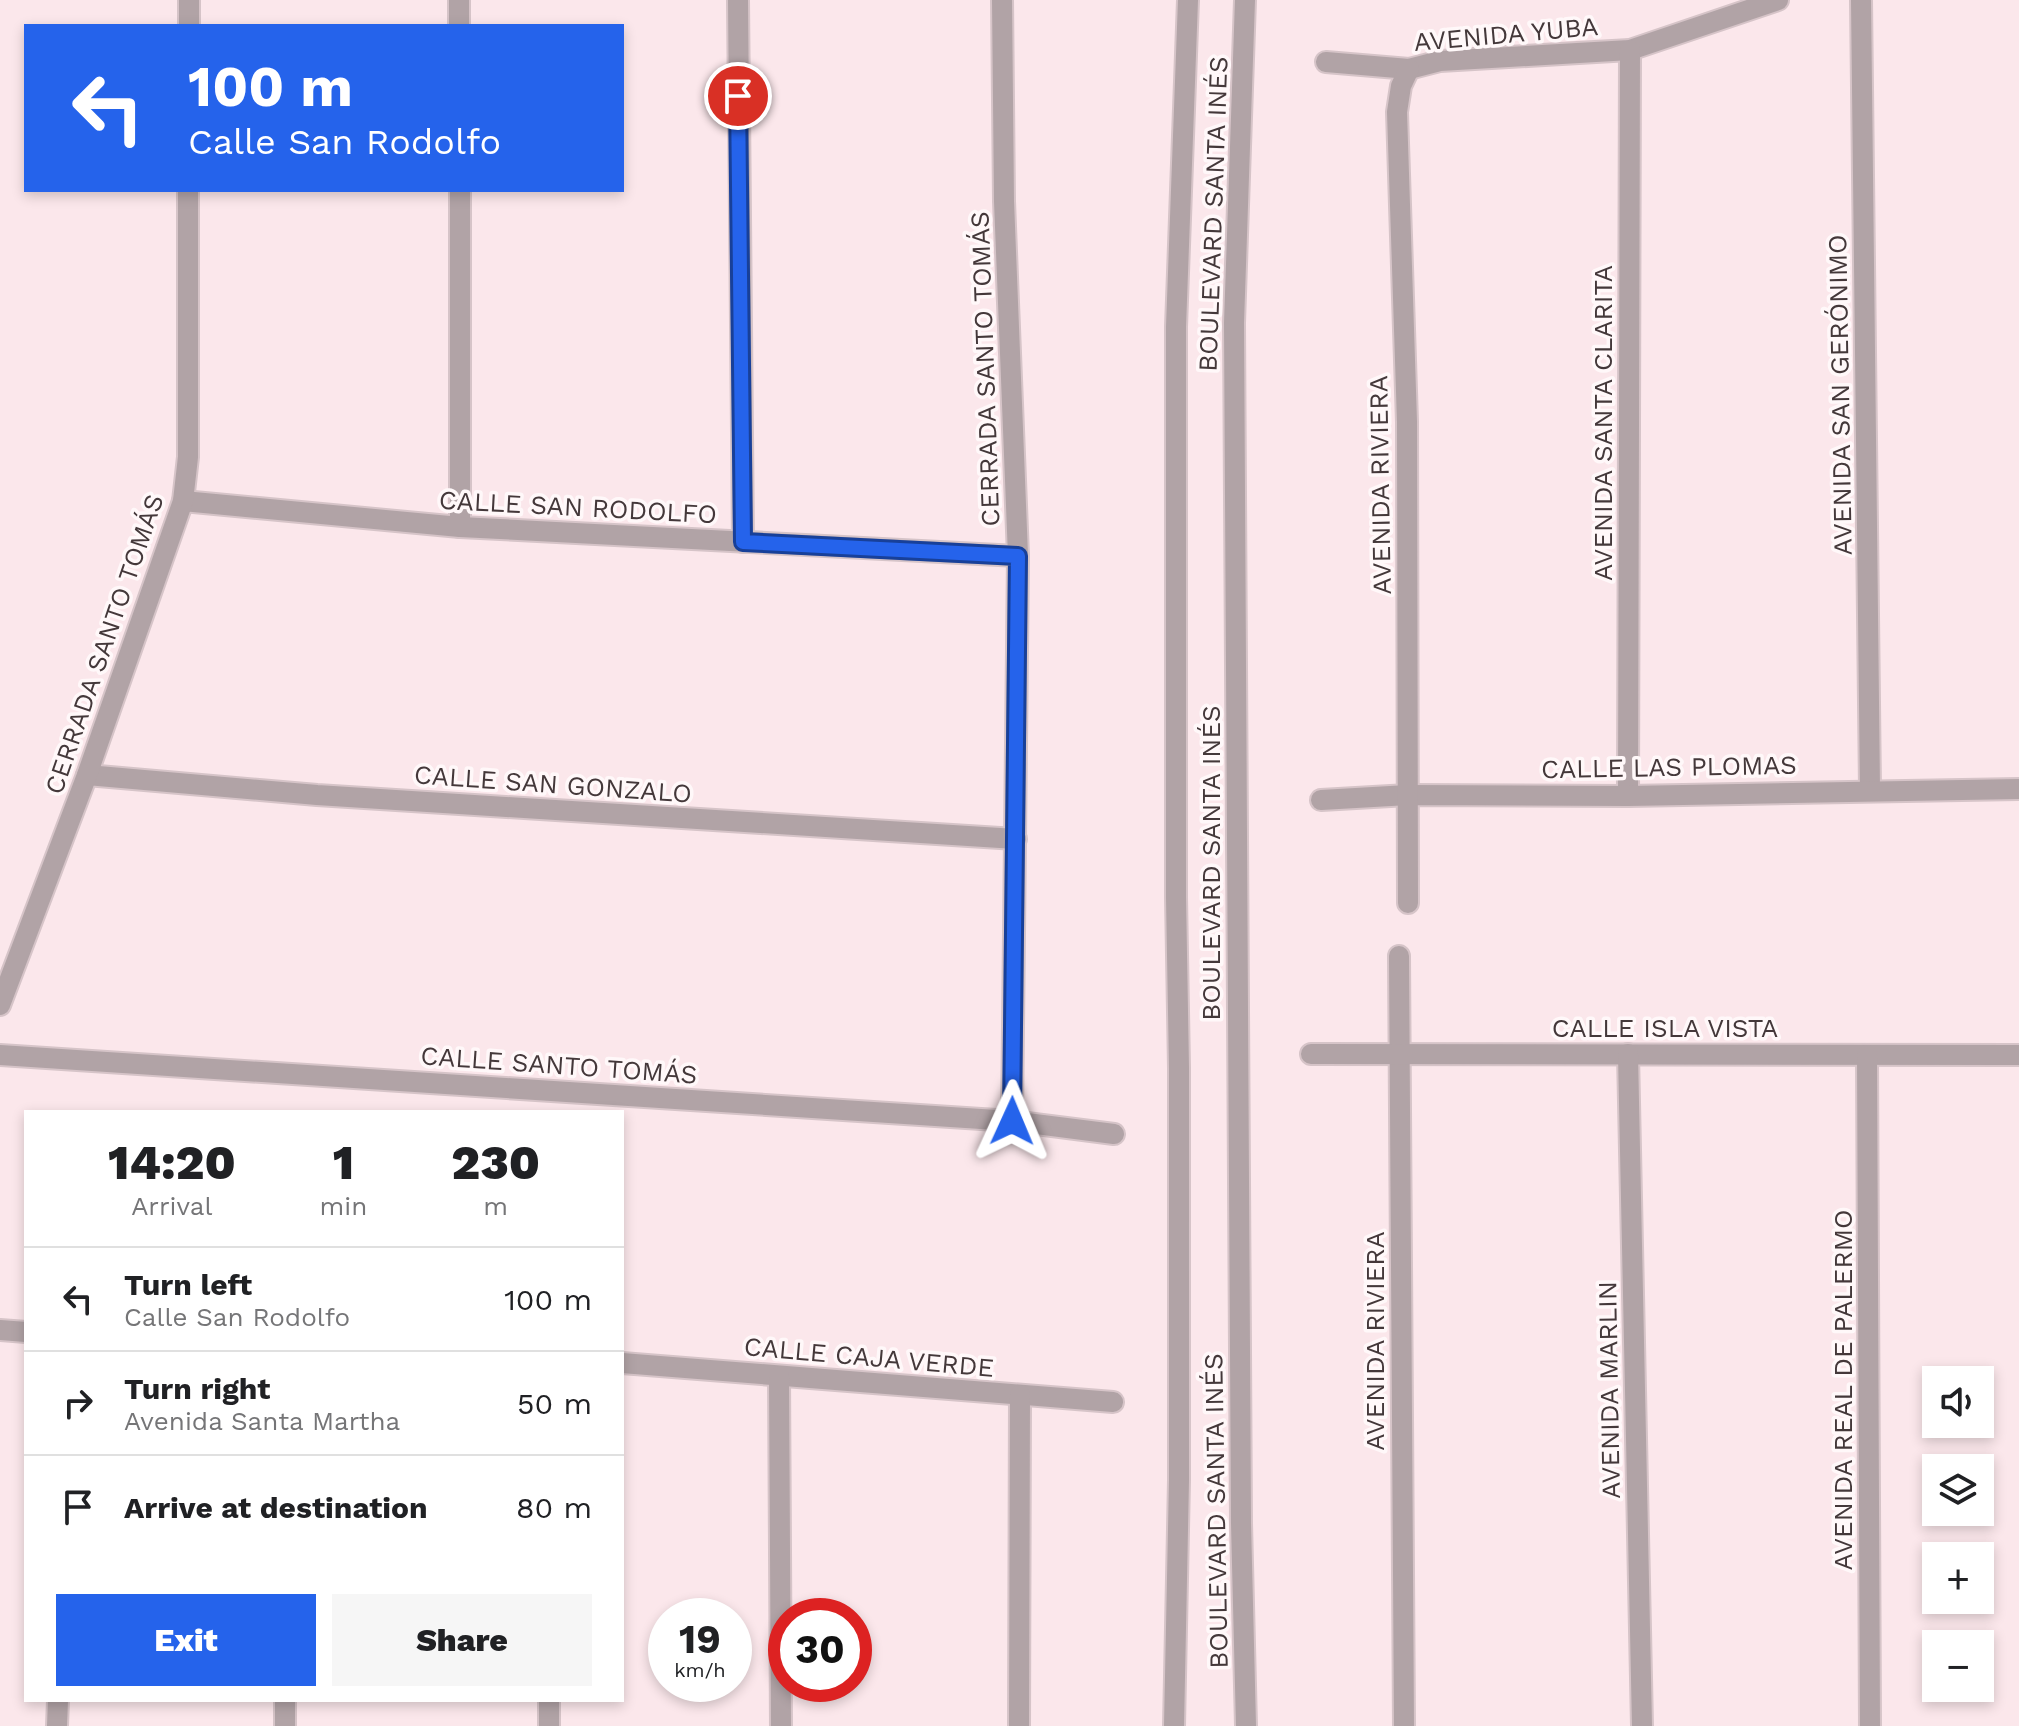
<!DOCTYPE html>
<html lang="en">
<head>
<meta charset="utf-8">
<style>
	:root { --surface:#fff; --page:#f6f6f6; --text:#202124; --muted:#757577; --line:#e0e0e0; --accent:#2563eb }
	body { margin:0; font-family:"Work Sans",sans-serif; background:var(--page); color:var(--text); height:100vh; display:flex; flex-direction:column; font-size:30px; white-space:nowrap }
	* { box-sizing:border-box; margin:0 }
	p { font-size:26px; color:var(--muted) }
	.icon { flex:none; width:44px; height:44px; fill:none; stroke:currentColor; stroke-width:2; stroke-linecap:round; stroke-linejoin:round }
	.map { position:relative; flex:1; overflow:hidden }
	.sheet { position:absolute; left:24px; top:1110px; width:600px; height:592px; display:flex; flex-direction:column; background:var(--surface); border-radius:0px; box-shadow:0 4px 12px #0003 }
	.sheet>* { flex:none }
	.banner { position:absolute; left:24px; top:24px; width:600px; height:168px; border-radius:0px; box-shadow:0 4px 12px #0003; background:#2563eb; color:#fff; overflow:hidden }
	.tools { position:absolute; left:1922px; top:1366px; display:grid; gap:16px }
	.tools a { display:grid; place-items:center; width:72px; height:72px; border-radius:0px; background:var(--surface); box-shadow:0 4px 12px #0003; font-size:40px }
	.speed { position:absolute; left:648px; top:1598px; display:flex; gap:16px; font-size:40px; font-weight:700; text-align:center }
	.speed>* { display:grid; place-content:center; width:104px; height:104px; border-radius:50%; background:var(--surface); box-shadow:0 4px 12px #0003; line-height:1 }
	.speed small { font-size:20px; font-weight:400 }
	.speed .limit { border:12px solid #d22; background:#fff; color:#111 }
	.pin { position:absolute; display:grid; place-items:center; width:68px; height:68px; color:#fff; margin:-34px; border:4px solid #fff; border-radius:50%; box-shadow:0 2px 8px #0007 }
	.me { position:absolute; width:88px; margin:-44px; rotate:1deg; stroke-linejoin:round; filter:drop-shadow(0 0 6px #0008) }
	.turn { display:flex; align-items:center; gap:28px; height:168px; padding:0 32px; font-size:36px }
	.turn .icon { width:104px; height:104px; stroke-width:2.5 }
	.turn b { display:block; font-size:56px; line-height:68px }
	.eta { display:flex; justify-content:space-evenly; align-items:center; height:136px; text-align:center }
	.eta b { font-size:48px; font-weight:800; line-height:56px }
	.cta { display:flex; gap:16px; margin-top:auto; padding:16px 32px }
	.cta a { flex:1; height:92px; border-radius:0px; background:var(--accent); color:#fff; font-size:32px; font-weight:800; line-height:92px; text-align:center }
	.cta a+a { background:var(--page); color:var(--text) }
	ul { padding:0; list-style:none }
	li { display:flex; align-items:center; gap:24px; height:104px; padding:0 32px; border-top:2px solid var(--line) }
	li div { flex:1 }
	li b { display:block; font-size:30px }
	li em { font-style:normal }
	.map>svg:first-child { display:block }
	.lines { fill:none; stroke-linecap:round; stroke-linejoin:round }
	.street-casing { stroke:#d6c4c8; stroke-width:24 }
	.street { stroke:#b1a3a6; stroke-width:20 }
	.route-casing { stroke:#184099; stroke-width:20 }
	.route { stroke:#2563eb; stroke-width:14 }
	.labels { text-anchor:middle; stroke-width:7; stroke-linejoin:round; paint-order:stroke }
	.street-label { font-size:26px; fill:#44383a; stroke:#fff8f9 }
</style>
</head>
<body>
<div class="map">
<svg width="2019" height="1726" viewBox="0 0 2019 1726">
	<rect width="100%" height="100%" fill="#fbe7eb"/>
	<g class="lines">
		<g class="street-casing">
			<g id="street">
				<path d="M459,0v26"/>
				<path d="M738,0l5,542"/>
				<path d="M1002,0l2,201 14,355 -6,565"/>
				<path d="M1245,0l-11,323 7,1200 5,203"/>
				<path d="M1861,0l9,790"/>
				<path d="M189,26v-26"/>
				<path d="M1326,62l83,7 31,-8 190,-11 148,-50"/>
				<path d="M460,190v337"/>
				<path d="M183,501l277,26 558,29"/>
				<path d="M87,775l230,20 699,44"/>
				<path d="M1628,796l2,-746"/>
				<path d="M1321,800l87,-5 220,1 391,-7"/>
				<path d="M1408,903l-1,-481 -10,-310 4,-26 8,-17"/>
				<path d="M1399,956l5,770"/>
				<path d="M0,1005l87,-230 96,-274 5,-44v-267"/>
				<path d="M1311,1054l708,1"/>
				<path d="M1628,1054l14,672"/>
				<path d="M0,1055l1012,66 102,13"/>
				<path d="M1867,1055l3,671"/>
				<path d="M0,1330l26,2"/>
				<path d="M622,1363l491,39"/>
				<path d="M779,1376l2,350"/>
				<path d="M285,1700v26"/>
				<path d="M57,1726l1,-26"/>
				<path d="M549,1726v-26"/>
				<path d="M1019,1726l1,-331"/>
				<path d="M1174,1726l5,-246v-412l-3,-171v-570l12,-327"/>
			</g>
		</g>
		<use href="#street" class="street"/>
	</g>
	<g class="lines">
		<g class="route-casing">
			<path id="route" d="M738,96l5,446 275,14 -6,565"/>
		</g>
		<use href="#route" class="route"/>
	</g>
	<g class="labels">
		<g class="street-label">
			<text transform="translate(1506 34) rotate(-5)" y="9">AVENIDA YUBA</text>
			<text transform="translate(1213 214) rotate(-88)" y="9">BOULEVARD SANTA INÉS</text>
			<text transform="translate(985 369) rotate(-92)" y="9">CERRADA SANTO TOMÁS</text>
			<text transform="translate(1840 395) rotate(-91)" y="9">AVENIDA SAN GERÓNIMO</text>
			<text transform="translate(1603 423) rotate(-90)" y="9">AVENIDA SANTA CLARITA</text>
			<text transform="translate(1380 485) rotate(-91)" y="9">AVENIDA RIVIERA</text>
			<text transform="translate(578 507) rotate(3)" y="9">CALLE SAN RODOLFO</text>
			<text transform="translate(104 644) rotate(-71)" y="9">CERRADA SANTO TOMÁS</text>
			<text transform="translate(1669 767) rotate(-1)" y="9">CALLE LAS PLOMAS</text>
			<text transform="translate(553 784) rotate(4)" y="9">CALLE SAN GONZALO</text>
			<text transform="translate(1211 863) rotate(-90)" y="9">BOULEVARD SANTA INÉS</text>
			<text x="1665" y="1037">CALLE ISLA VISTA</text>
			<text transform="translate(559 1065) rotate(4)" y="9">CALLE SANTO TOMÁS</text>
			<text transform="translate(1375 1341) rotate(-90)" y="9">AVENIDA RIVIERA</text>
			<text transform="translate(869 1357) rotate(5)" y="9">CALLE CAJA VERDE</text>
			<text transform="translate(1609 1390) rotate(-91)" y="9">AVENIDA MARLIN</text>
			<text transform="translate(1843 1390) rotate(-90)" y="9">AVENIDA REAL DE PALERMO</text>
			<text transform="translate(1216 1511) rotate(-91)" y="9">BOULEVARD SANTA INÉS</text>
		</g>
	</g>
</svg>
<div class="tools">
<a><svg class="icon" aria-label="sound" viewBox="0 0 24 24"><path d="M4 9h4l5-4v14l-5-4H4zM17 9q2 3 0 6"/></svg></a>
<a><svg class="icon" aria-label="layers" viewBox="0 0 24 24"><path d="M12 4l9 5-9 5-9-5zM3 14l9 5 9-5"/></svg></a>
<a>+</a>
<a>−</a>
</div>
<div class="speed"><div>19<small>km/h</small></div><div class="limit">30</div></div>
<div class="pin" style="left:738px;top:96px;background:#d93025"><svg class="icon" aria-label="arrive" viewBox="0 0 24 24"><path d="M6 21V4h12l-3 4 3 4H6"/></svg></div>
<svg class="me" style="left:1012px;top:1121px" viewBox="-20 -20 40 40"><path d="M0-17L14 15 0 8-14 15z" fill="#2563eb" stroke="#fff" stroke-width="4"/></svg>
<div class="banner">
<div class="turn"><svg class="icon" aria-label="left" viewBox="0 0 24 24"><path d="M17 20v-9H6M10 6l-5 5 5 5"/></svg><div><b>100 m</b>Calle San Rodolfo</div></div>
</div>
<section class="sheet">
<div class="eta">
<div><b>14:20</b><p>Arrival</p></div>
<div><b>1</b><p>min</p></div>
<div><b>230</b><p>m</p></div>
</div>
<ul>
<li><svg class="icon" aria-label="left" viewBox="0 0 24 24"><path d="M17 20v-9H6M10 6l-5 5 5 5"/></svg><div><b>Turn left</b><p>Calle San Rodolfo</p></div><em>100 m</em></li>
<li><svg class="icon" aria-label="right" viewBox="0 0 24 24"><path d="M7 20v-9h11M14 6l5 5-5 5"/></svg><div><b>Turn right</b><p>Avenida Santa Martha</p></div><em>50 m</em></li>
<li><svg class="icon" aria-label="arrive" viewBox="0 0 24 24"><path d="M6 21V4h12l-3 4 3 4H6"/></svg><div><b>Arrive at destination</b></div><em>80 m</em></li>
</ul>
<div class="cta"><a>Exit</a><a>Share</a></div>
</section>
</div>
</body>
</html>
